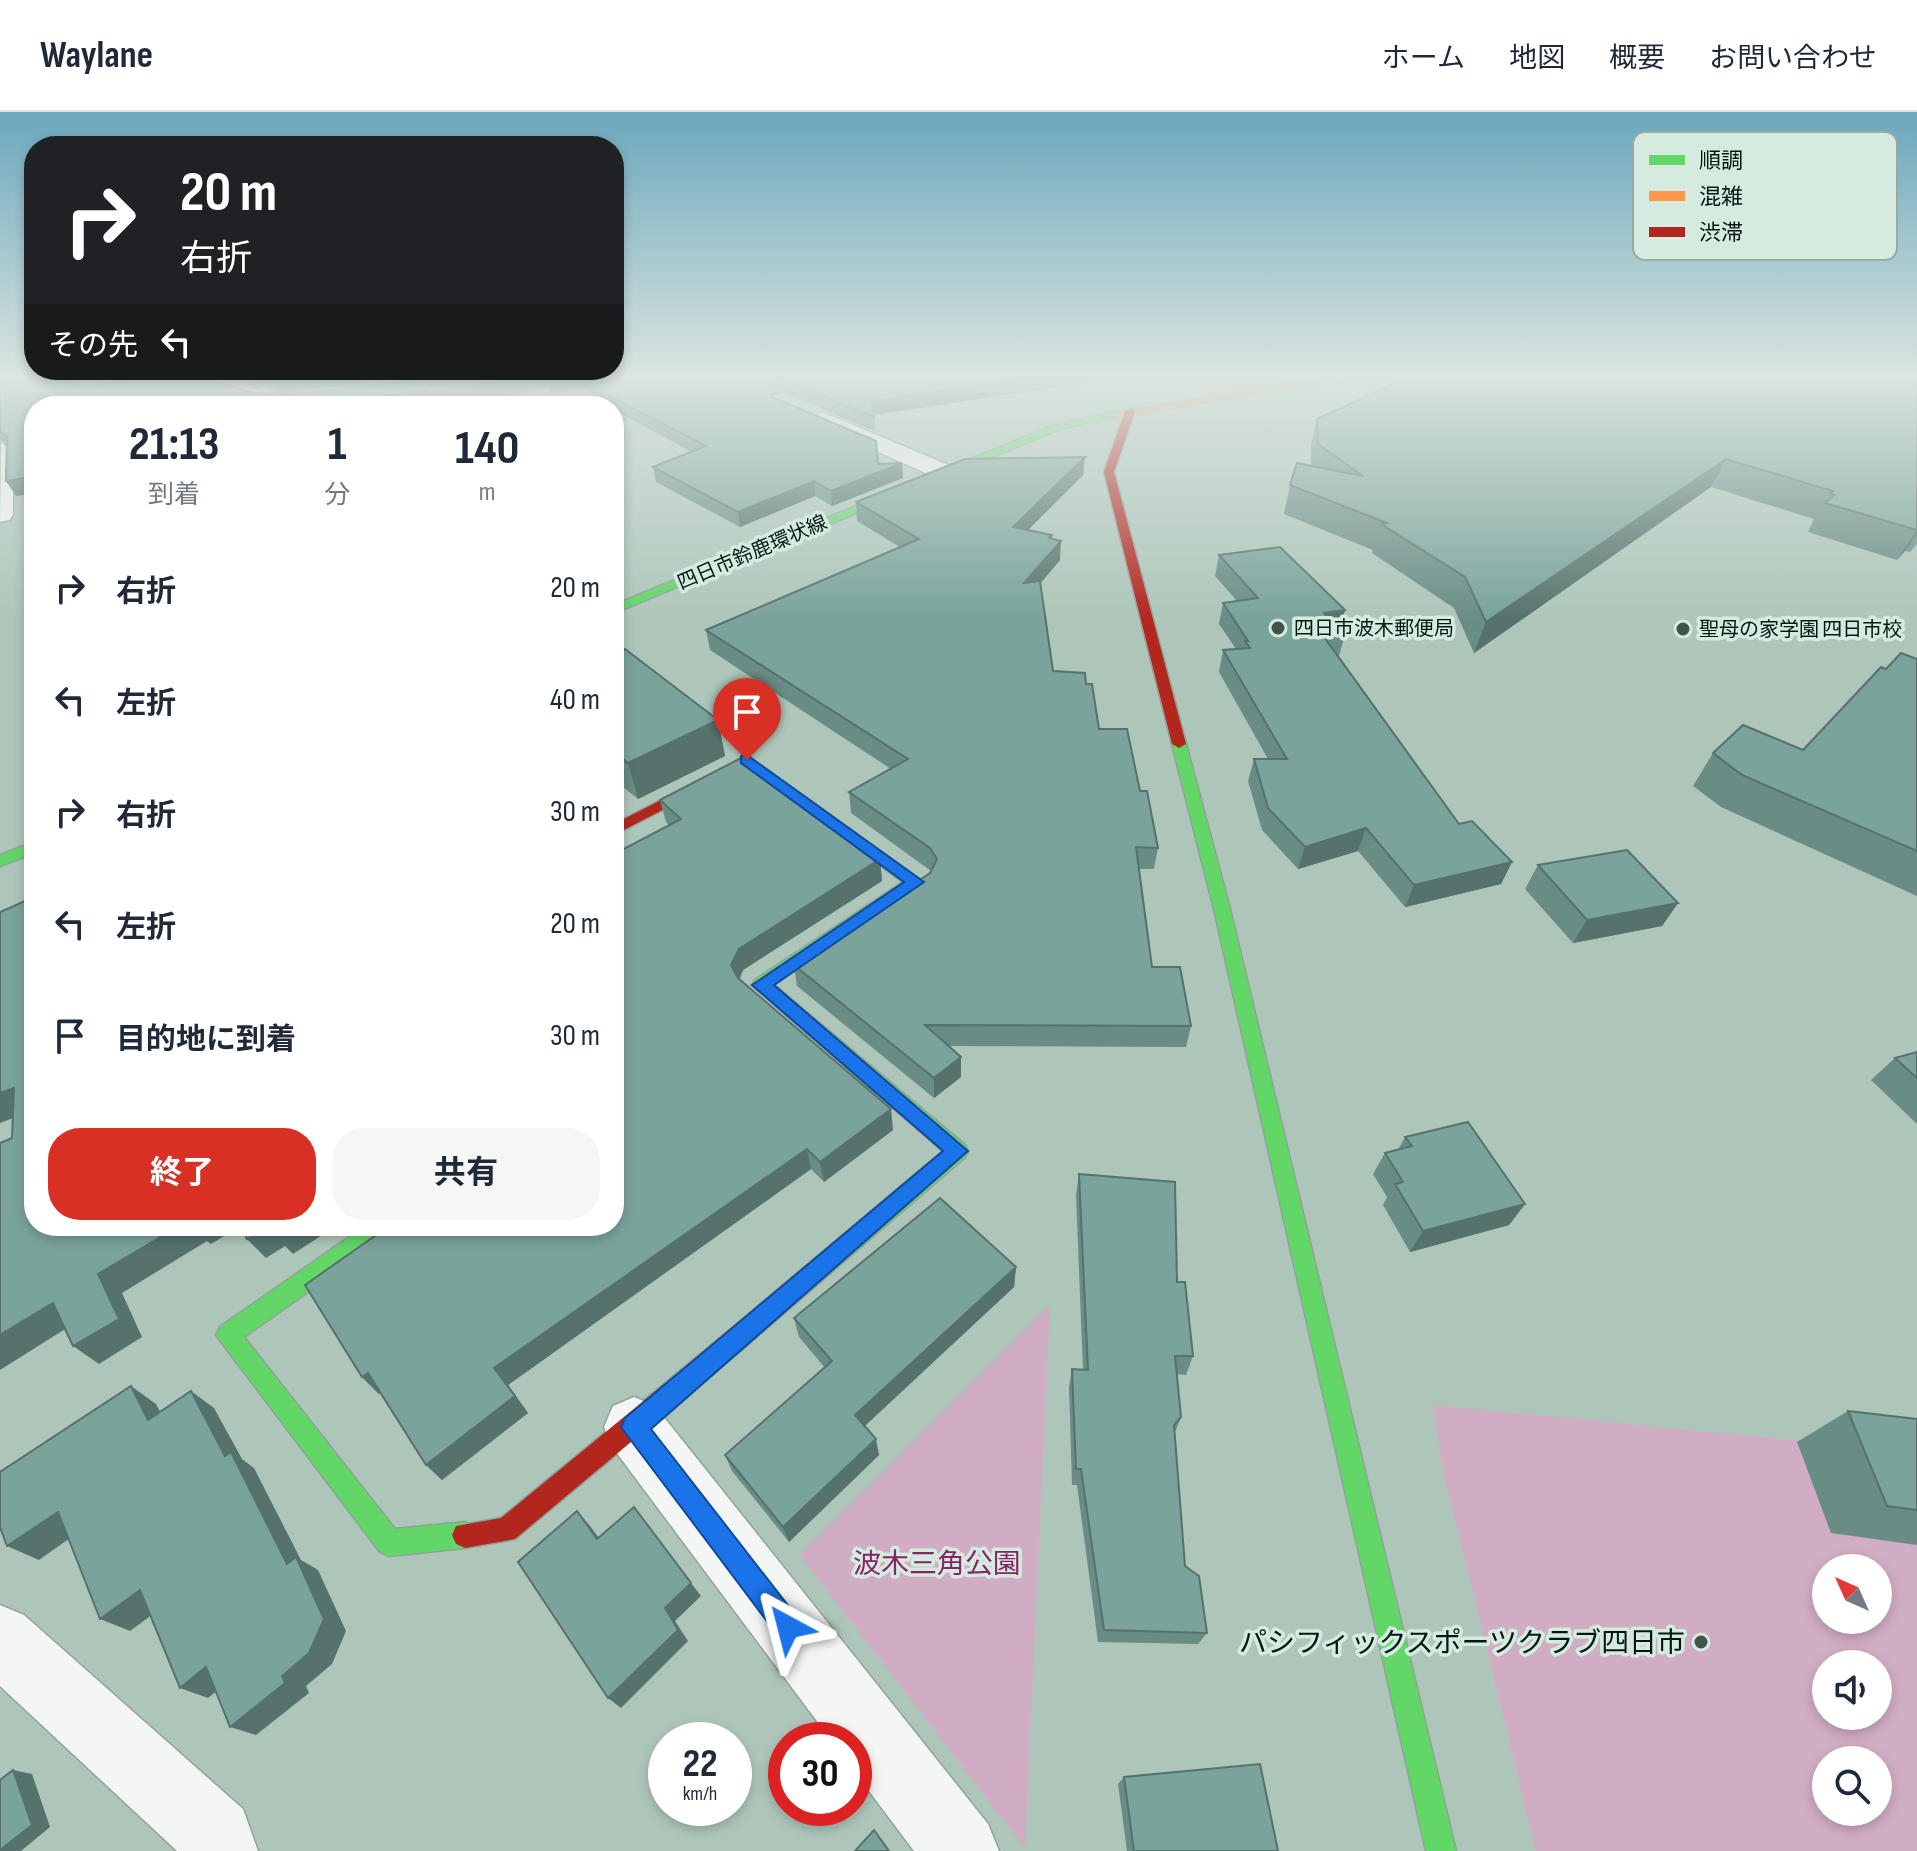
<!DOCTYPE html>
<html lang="ja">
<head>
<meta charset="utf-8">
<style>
	:root { --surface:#fff; --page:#f6f6f7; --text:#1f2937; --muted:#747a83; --line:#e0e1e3; --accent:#d93025 }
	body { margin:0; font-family:"Sofia Sans Condensed","Noto Sans JP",sans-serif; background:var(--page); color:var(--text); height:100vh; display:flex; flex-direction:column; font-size:30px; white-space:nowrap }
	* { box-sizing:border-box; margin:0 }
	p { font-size:26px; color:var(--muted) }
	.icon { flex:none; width:44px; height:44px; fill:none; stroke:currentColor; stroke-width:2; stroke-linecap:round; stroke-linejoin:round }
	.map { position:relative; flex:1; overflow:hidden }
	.panel { position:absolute; left:24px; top:284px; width:600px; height:840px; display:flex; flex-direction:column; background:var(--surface); border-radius:32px; box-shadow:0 4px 12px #0003 }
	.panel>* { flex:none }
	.banner { position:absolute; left:24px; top:24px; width:600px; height:244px; border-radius:32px; box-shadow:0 4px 12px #0003; background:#202124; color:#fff; overflow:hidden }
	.needle { width:52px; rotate:315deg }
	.controls { position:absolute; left:1812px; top:1442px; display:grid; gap:16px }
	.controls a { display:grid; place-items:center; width:80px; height:80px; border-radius:50%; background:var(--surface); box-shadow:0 4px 12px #0003; font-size:40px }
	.speed { position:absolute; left:648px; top:1610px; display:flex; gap:16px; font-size:40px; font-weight:700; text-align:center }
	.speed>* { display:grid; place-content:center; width:104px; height:104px; border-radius:50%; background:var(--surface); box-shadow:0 4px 12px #0003; line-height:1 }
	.speed small { font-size:20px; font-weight:400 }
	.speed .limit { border:12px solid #d22; background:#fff; color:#111 }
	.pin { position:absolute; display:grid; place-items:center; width:68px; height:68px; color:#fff; margin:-82px -34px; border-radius:50% 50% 50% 0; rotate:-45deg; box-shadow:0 0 8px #0007 }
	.pin .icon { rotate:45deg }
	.me { position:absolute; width:88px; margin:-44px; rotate:322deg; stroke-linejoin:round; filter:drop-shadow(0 0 6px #0008) }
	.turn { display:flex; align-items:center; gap:28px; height:168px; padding:0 24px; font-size:36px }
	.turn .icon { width:104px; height:104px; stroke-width:2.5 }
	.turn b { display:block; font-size:56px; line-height:68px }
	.then { display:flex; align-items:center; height:76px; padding:0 24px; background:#0003; gap:16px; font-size:30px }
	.eta { display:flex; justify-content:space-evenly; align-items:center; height:136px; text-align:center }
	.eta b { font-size:48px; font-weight:700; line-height:56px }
	.button { display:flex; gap:16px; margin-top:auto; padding:16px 24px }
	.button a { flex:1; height:92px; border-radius:32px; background:var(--accent); color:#fff; font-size:32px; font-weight:700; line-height:92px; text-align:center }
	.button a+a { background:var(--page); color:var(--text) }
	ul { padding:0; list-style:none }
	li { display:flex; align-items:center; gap:24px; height:112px; padding:0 24px }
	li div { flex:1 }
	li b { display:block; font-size:30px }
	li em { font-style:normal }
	header { display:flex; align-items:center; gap:48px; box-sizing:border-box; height:112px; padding:0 40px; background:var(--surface); border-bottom:2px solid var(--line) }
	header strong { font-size:38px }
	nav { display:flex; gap:44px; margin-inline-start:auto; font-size:28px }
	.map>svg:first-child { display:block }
	.green { fill:#d1adc3; fill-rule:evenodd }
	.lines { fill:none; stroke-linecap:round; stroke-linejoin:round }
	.street-casing { stroke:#90a39a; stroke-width:3 }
	.fast-casing { stroke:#90a39a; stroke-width:3 }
	.slow-casing { stroke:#90a39a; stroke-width:3 }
	.jam-casing { stroke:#90a39a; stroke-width:3 }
	.street { fill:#f3f6f5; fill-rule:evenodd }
	.fast { fill:#63d668; fill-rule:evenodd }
	.slow { fill:#ff974d; fill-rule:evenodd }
	.jam { fill:#b3261e; fill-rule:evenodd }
	.wall { fill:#698c85 }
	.shaded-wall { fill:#55726c }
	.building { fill:#7aa39b; stroke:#55726c; stroke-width:2 }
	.route { fill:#1a73e8; stroke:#114b97; stroke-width:2 }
	.poi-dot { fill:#41544c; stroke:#d5ebe0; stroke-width:3 }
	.labels { text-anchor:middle; stroke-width:7; stroke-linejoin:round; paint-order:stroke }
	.far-street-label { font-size:20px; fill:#061710; stroke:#d5ebe0 }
	.far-poi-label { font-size:20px; fill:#061710; stroke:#d5ebe0; text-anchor:start }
	.near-park-label { font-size:28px; fill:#872466; stroke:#d5ebe0 }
	.near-poi-label { font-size:28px; fill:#061710; stroke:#d5ebe0; text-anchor:end }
	.key { fill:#d5ebe0; stroke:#97aba2; stroke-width:2 }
	.key-label { font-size:22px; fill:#061710 }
</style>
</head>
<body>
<header>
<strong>Waylane</strong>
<nav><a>ホーム</a><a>地図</a><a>概要</a><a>お問い合わせ</a></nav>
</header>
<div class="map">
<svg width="1917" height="1739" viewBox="0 0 1917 1739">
	<rect width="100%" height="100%" fill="#aec6ba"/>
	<g class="green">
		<path d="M1050,1193l-25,543 -225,-293z"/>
		<path d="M1433,1293l484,47v399h-381l-94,-385zM1826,1456h52v52h-52zM1826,1552h52v52h-52zM1826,1648h52v52h-52z"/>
	</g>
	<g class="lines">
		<g class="street-casing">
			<g id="street">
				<path d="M205,264h29l52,30h-29z"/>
				<path d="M822,300l131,55 4,5 -13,8 -9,-3 -121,-53 -4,-5z"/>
				<path d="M1,331l12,7v64l-3,6 -10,2z"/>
				<path d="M634,1285l21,9 333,418 11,27h-85l-60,-80v-31h-23l-218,-292 -9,-21 9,-21z"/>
				<path d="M0,1493l24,10 219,194 15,42h-81l-177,-165z"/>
			</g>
		</g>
		<g class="fast-casing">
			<g id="fast">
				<path d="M1118,299l3,1v4l-61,13 -446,184v-8l440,-180z"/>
				<path d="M1179,628l7,4 44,165 226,942h-30l-212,-942 -42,-165z"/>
				<path d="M747,644l176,126 -149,103 191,160 3,6 -3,6 -218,188 -8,3 -8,-3 -4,-8 4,-8 212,-178 -191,-166 3,-5 148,-98 -157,-116 -33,18 -5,2 -8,-5z"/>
				<path d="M34,730v11l-34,13v-11z"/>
				<path d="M365,1114h29l-3,7 -147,104 151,192 70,-7 9,4 4,9 -4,9 -9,4 -76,8 -9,-4 -164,-217 4,-8z"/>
			</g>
		</g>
		<g class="slow-casing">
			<path id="slow" d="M1333,264h23l-238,41 -5,-3z"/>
		</g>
		<g class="jam-casing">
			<g id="jam">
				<path d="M1130,296l5,3 -21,61 72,272 -7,4 -7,-4 -68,-272 21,-61z"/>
				<path d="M708,664l8,5 -3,3 -99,51v-11z"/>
				<path d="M739,1214l8,3 4,8 -4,8 -232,194 -50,9 -9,-4 -4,-9 4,-9 45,-8 230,-189z"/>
			</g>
		</g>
		<use href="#street" class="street"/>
		<use href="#fast" class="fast"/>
		<use href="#slow" class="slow"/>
		<use href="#jam" class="jam"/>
	</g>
	<g class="wall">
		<path d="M0,264l84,13 135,-7 29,10 29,2 -36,-18h153l-115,19h4l111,-12 39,-7h695l-254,39 1,16 -91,-38 -10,2 -1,2 130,81 -71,28 -17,-10 -75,31 -84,-45 -3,-15 39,-15 -78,-42v-4h-8l-11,-6 -8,-12 -36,6 -3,-5 -107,17h-8l-1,-2 -17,2h-381v87l-18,3 -9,-52 -7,-4v9z"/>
		<path d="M1180,264h53l-43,7z"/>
		<path d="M1917,264v168l-7,8 -5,-1 -8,9 -89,-28 6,-13 -103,-32 -237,166 -20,-45 -82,-55 1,-3 -89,-36 6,-29 21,-19v-20l6,-27z"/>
		<path d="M1085,345l-2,18 -55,55 24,5v4l8,21 -19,23 12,88 33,13 13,45 41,62 18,57 -4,21h-15l13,98 39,59 -5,21 -237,-1 12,11v20l-27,21 -137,-112 -3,-21 136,-92 1,-2 -80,-58 -2,-21 42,-23 -181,-119 -4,-20 194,-83 -43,-26 -1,-19z"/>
		<path d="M1219,443l126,55 -6,19 6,6 -6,21 120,168 53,38 -11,22 -96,23 -47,-56 -60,18 -36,-39 -14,-49 6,-22h14l-49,-87 4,-22 13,-1 -17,-25 4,-21 14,-2 -22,-25z"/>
		<path d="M614,542l104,66 7,36 -87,43 -24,-19z"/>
		<path d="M1917,547v237l-196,-89 -28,-21 20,-33 90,-3 83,-81z"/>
		<path d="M660,688l220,59 2,22 -139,89 -3,9 153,151 -69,52 -13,-13 -303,216 20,28 -86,67 -16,-15 -45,-72 -2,1 -17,-17 307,-552 -3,-3z"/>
		<path d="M1538,753l140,38 -16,23 -89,17 -48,-54z"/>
		<path d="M1917,940v72l-46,-44 24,-22z"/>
		<path d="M1405,1025l120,67 -16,21 -99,27 -27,-47 4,-8 -14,-23 12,-21 13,-3z"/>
		<path d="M1079,1062l98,108 16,74 -7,19 -9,-1 4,43 -6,15 10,134 22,67 -9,11 -100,-2 -21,-157h-5l-3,-98 3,-18 11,1 -7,-175z"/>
		<path d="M1016,1155l-2,20 -149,139 14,29 -90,87 -57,-71 -7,-16 100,-87 -26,-31 -5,-19z"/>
		<path d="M1848,1299l69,8v126l-86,-12 -34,-91z"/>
		<path d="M1124,1665l154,74h-151l-9,-67z"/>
	</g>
	<g class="shaded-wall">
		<path d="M303,264h91l-116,19 -6,-14z"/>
		<path d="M535,264h10l3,13 -107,17h-8l-4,-13z"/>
		<path d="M569,264h16l2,12 -36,6 -3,-14z"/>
		<path d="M1038,264h90l-255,39 -1,-14z"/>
		<path d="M1191,264h42l-43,7z"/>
		<path d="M783,268l1,13 -10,2 -5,6 -1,-13 5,-7z"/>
		<path d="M427,278l5,14 -17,2h-85l62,-11z"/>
		<path d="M1085,345l-2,18 -71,71 1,-19z"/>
		<path d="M1726,347l-15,28 -237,166 12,-31z"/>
		<path d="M902,351l1,15 -71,28 -1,-15z"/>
		<path d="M34,364v17l-18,3 -10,-15z"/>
		<path d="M814,369l1,15 -75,31 -2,-15z"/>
		<path d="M1917,418v3l-12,18 -8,9z"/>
		<path d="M1052,423l-1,18 10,-12 -1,19 -37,43 1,-20 25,-45z"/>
		<path d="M1345,498l-6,21 -15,-18z"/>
		<path d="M718,608l7,36 -87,43 -10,-36z"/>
		<path d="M1366,716l-8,23 -60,18 7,-22z"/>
		<path d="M880,747l2,22 -139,89 -7,16 -5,-21 8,-16z"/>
		<path d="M1512,750l-11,22 -96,23 9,-22z"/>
		<path d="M1678,791l-16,23 -89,17 14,-23z"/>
		<path d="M961,945v20l-27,21v-20z"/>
		<path d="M14,976l20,22 -34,13v-30z"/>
		<path d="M891,997l2,21 -69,52 -4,-20z"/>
		<path d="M807,1037l4,20 -303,216 20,28 -86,67 -16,-15 68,-97z"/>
		<path d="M1525,1092l-16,21 -99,27 13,-21z"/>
		<path d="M179,1114h62l-30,18 -4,-3 -85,52 20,44 -43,27 -26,-18 25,-72z"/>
		<path d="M269,1114h67l-43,28 -8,-8 -19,12 -19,-19z"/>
		<path d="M1016,1155l-2,20 -156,145 -3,-17z"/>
		<path d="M53,1191l25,18 -78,49v-35z"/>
		<path d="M368,1261l17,17 -6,4 -17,-17z"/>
		<path d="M131,1274l25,18 17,32 -25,-16z"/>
		<path d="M191,1279l23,17 28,51 12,9 47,92 17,10 28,61 -14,33 -26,22 3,7 -53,42 -26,-8 52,-51 -57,-220z"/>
		<path d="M876,1327l3,16 -90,87 -6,-15z"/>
		<path d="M577,1399l13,15 20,27 -13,-14z"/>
		<path d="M58,1400l29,14 -48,34 -32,-14z"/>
		<path d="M691,1471l10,13 -26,25 13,20 -67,67 -13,-10 57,-90z"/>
		<path d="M140,1478l28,13 -38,28 -30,-12z"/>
		<path d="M206,1555l27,11 -25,20 -28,-10z"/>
		<path d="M13,1658l19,4 18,53 -29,24h-21z"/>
	</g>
	<g class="building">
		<path d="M0,264h61l23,13 53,-13h75l7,6 29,10 35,3 111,-12 39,-7h102l-106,17 -2,-3 -35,5 -62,11h-296v70l-28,5 1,-45 -7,-5z"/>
		<path d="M262,264h41l-31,5z"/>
		<path d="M545,264h24l-21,4z"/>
		<path d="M585,264h453l-166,25 2,16 -91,-37 -10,1 -5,7 4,9 104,44 2,23 24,-1 -71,28 -17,-10 -76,31 -85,-45 53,-21 -114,-59z"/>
		<path d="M1411,264h506v154l-92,-27 9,-8 -4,-2 3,-2 -107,-32 -240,163 -21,-45 -84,-53 6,-1 -97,-38 7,-22 66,13 -45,-32 -1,-25z"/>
		<path d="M1085,345l-72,70 39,8 -3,3 12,3 -37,42 16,-2 13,90 32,2 1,11h6l7,45h28l13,62h7l11,57 -22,-1 16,120h28l11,59 -266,-1 36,32 -27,21 -140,-113 136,-92 7,-14 -7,-11 -81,-56 59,-33 -202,-129 213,-91 -63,-37 109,-43z"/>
		<path d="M1280,435l65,63 -21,3 21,22 -21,2 135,187 13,-3 40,41 -98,23 -48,-57 -61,19 -37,-39 -14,-49h33l-64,-109 27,-2 -5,-7h3l-25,-38 35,-5 -39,-43z"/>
		<path d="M625,537l93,71 -90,43 -14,-11v-98z"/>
		<path d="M1901,541l16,6v192l-175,-76 -29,-22 30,-28 60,25 78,-83 5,2z"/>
		<path d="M741,646l139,101 -141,90 -8,16 7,13 153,131 -71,53 -13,-13 -313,219 21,28 -89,69 -58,-92 -6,4 -57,-92 84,-59h225v-372l67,-35 -21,-19z"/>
		<path d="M1627,738l51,53 -91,17 -49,-55z"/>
		<path d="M34,785v329h145l-81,48 21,45 -46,27 -20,-43 -53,32v-192l12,-5 2,-50 -14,5v-181z"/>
		<path d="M1917,940v26l-22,-20z"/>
		<path d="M1468,1010l57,82 -102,27 -28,-47 8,-2 -18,-29 27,-7 -7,-9z"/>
		<path d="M1079,1062l96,8 2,100h8l8,74h-18l6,61 -7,8 11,141 14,10 8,57 -103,-3 -23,-161h-5l-4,-100 16,1z"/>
		<path d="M940,1086l76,69 -161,148 21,24 -93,88 -58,-72 107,-94 -38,-43z"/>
		<path d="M240,1114h29l-22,13z"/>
		<path d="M269,1114h20l-14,9z"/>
		<path d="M131,1274l17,34 43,-29 34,65 6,-4 56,112 9,-7 28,62 -15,34 -27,23 3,7 -55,44 -24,-60 -26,21 -40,-98 -40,29 -42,-107 -51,34 -7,-19v-55z"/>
		<path d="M1848,1299l69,8v91l-30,-4z"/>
		<path d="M634,1395l57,76 -26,25 13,22 -70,68 -90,-136 59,-51 20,28z"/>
		<path d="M1260,1652l18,87h-144l-10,-74z"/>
		<path d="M13,1658l19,55 -32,25v-70z"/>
		<path d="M874,1718l15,21h-34z"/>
	</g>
	<linearGradient id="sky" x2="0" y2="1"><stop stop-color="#6ba7bc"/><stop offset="0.52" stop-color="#dbe5e0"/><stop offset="1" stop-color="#dbe5e0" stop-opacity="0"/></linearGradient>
	<rect width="1917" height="508" fill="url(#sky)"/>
	<path class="route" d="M747,643l177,127 -150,103 194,166 -317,278 146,188 5,10 -5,9 -9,5 -10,-5 -157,-209 4,-9 318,-267 -191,-166 152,-103 -163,-119v-7z"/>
	<g class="poi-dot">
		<circle cx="1278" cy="516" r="8"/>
		<circle cx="1683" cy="517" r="8"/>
		<circle cx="1701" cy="1530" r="8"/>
	</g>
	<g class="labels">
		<g class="far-street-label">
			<text transform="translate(752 440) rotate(-23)" y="7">四日市鈴鹿環状線</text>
		</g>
		<g class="far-poi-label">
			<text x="1294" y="523">四日市波木郵便局</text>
			<text x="1699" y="524">聖母の家学園 四日市校</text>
		</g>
		<g class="near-park-label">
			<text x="937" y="1461">波木三角公園</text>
		</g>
		<g class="near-poi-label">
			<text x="1685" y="1540">パシフィックスポーツクラブ四日市</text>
		</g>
	</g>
	<rect x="1633" y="20" width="264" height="128" rx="12" class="key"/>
	<rect x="1649" y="43" width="36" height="10" fill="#63d668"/>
	<rect x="1649" y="79" width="36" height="10" fill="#ff974d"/>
	<rect x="1649" y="115" width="36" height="10" fill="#b3261e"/>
	<g class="key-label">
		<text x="1699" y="56">順調</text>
		<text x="1699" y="92">混雑</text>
		<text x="1699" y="128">渋滞</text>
	</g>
</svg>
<div class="controls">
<a><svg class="needle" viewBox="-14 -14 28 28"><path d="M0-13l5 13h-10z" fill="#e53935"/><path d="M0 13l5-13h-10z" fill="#747a83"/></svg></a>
<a><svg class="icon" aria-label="sound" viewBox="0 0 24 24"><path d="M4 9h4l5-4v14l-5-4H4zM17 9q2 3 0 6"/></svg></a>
<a><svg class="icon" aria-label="search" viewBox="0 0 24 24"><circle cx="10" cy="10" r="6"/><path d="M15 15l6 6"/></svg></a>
</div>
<div class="speed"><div>22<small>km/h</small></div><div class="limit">30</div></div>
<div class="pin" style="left:747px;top:648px;background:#d93025"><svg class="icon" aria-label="arrive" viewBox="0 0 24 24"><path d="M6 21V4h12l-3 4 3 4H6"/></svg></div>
<svg class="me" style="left:788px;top:1515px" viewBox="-20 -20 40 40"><path d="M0-17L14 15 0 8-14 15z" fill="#1a73e8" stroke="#fff" stroke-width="4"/></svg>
<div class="banner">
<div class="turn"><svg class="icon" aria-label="right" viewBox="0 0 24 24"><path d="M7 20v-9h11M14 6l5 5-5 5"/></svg><div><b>20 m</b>右折</div></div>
<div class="then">その先<svg class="icon" aria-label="left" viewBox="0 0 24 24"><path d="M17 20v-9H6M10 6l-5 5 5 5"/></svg></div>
</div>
<section class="panel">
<div class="eta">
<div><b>21:13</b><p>到着</p></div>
<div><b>1</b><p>分</p></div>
<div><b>140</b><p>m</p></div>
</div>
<ul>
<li><svg class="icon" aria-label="right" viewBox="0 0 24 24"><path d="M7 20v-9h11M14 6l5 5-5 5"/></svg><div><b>右折</b></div><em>20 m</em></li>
<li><svg class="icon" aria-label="left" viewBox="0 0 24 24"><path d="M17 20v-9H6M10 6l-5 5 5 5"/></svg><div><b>左折</b></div><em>40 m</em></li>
<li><svg class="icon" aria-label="right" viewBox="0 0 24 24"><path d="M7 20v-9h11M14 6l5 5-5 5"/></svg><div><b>右折</b></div><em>30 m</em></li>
<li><svg class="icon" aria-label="left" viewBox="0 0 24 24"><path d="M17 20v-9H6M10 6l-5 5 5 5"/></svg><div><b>左折</b></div><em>20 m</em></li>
<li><svg class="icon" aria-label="arrive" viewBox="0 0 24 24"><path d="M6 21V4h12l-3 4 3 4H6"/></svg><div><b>目的地に到着</b></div><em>30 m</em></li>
</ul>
<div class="button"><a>終了</a><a>共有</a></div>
</section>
</div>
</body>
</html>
